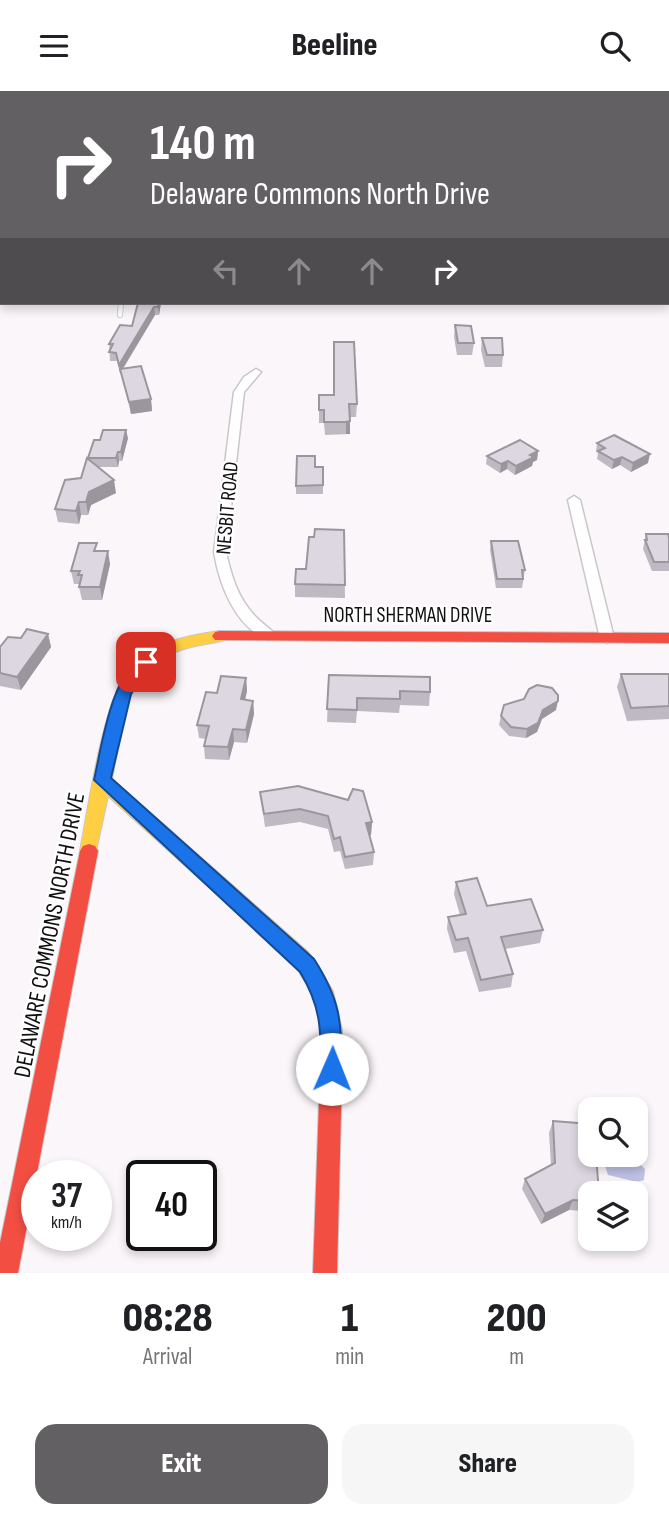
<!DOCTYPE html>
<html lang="en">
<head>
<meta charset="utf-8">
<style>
	:root { --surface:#fff; --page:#f6f6f6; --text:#202124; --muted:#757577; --accent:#636063 }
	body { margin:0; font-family:"Sofia Sans Condensed",sans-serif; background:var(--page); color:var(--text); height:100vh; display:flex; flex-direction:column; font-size:26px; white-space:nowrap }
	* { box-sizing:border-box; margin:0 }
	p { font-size:23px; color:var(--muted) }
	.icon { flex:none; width:38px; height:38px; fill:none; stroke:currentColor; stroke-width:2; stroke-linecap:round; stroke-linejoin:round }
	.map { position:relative; height:1182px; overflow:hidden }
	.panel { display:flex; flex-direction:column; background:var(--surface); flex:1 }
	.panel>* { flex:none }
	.banner { position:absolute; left:0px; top:0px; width:670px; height:214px; box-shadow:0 4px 10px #0003; background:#636063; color:#fff; overflow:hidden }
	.buttons { position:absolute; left:578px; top:1006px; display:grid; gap:14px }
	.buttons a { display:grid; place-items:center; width:70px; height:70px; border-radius:14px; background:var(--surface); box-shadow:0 4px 10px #0003; font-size:35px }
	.speed { position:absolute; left:21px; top:1069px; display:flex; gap:14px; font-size:35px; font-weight:700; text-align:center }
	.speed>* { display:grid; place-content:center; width:91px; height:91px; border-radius:50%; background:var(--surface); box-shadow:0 4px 10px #0003; line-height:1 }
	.speed small { font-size:18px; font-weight:400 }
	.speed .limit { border:4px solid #111; border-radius:10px; background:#fff; color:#111 }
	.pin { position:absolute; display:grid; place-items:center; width:60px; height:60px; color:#fff; margin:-30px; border-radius:14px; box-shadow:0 4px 10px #0006 }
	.me { position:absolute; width:77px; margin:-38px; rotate:1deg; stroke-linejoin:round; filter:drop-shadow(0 0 5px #0008) }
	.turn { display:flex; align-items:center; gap:24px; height:147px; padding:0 35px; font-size:32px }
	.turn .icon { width:91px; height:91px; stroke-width:2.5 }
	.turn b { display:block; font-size:49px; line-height:60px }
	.lanes { display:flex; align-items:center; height:66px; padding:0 35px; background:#0003; justify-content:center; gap:35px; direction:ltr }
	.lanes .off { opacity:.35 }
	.eta { display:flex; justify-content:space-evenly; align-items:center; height:119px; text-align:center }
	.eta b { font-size:42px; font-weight:800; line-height:49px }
	.cta { display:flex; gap:14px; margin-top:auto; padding:14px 35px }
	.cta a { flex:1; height:80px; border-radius:21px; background:var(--accent); color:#fff; font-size:28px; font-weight:800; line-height:80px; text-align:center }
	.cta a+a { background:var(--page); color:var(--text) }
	header { display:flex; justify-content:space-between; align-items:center; height:91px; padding:0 35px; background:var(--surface); font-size:32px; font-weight:800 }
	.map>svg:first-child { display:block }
	.water { fill:#c0c2e6 }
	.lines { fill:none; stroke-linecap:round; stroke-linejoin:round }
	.lane-casing { stroke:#cac6c9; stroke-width:6 }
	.street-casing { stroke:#cac6c9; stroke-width:3 }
	.fast-casing { stroke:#cac6c9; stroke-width:2 }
	.slow-casing { stroke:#cac6c9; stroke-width:2 }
	.jam-casing { stroke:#cac6c9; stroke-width:2 }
	.lane { stroke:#fefefe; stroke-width:4.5 }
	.street { fill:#fefefe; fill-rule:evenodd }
	.fast { fill:#16e098; fill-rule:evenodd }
	.slow { fill:#ffcf43; fill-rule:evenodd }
	.jam { fill:#f24e42; fill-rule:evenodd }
	.wall { fill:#beb9c2 }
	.shaded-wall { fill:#9b969e }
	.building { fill:#ddd7e2; stroke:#9b969e; stroke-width:2 }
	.route { fill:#1a73e8; stroke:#114b97; stroke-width:2 }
	.labels { text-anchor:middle; stroke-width:5; stroke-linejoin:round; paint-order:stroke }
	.street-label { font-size:21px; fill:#110f11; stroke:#fff }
	.near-street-label { font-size:24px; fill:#110f11; stroke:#fff }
</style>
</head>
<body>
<header><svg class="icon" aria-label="menu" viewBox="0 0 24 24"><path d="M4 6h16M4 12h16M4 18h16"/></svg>Beeline<svg class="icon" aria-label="search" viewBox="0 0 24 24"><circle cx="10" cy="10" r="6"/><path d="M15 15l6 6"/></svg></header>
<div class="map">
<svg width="669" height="1182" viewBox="0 0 669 1182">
	<rect width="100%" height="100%" fill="#fbf6fa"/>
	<path class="water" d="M611,1069l27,2 7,7 -1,11 -7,2 -29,-7 -3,-9z"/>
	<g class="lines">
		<g class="lane-casing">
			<path id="lane" d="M120,224l1,-12"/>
		</g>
		<g class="street-casing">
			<g id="street">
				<path d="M653,0h16v4l-1,-2z"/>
				<path d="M256,278l5,3 -17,20 -18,160c5,23 12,46 28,63 7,8 16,13 22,20l-7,5c-34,-12 -50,-57 -55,-88l20,-160 10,-15z"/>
				<path d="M574,405l6,4 34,138 -7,5 -7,-5 -32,-138z"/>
			</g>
		</g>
		<g class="fast-casing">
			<rect id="fast" x="0" y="116" width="2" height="6"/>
		</g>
		<g class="slow-casing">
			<g id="slow">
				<rect x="668" y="118" width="1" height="6"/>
				<path d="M220,540l8,5 -3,4c-15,4 -32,5 -47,11 -56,21 -56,76 -66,128l196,173 25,39 9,39v42l-3,7 -8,3 -8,-3c-6,-15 0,-33 -1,-49 -3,-26 -14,-45 -28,-66l-186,-168 -13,60 -6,2 -6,-2 -3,-5c8,-42 24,-156 51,-185 23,-24 58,-31 89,-35z"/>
			</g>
		</g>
		<g class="jam-casing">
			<g id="jam">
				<path d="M220,540l449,2v10l-454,-3 -3,-4 3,-4z"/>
				<path d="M89,753l6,2 3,5 -80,422h-18v-30l80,-392 3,-5z"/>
				<path d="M331,971l8,3 3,7 -5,201h-24l7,-201 3,-7z"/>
			</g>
		</g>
		<use href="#lane" class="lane"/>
		<use href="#street" class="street"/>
		<use href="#fast" class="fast"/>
		<use href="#slow" class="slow"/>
		<use href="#jam" class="jam"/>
	</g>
	<g class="wall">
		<path d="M138,212h23l-2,12h-4l-32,54 28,30 1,12 -21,3 -10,-42 -1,1 -3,-12h-7l-1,-17 23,-18z"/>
		<path d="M455,234l19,18 -2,12h-15l-3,-18z"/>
		<path d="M482,247l21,17 -1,12h-17l-4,-17z"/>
		<path d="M319,304l38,9 -1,13h-6v17l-25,1 -1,-12h-5z"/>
		<path d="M128,347l-6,23h-3l-1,6h-20l18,26 -25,12 -3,10h-7l-2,9 -21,-2 -3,-13 26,-31 7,-20z"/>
		<path d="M597,352l51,20 -17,9 -11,-7 -8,4 -15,-10 1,-6 -2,-1z"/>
		<path d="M538,360l-1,9 -4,2 -1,4 -17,9 -8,-6 -7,4 -14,-9 1,-8z"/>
		<path d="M315,376h8v27h-27v-8z"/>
		<path d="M344,439l1,68 -50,-1v-13l11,-15 8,-32z"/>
		<path d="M646,443l23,4v33h-17l-9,-22z"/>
		<path d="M491,450l34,29 -3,18h-26l-6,-38z"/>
		<path d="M98,460l12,13 -8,36h-20l-3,-13 1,-3h-6l-3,-13z"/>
		<path d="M48,543l3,13 -30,43 -21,-4v-39l21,-9z"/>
		<path d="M621,583h48v45l-42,2 -10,-34z"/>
		<path d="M329,584l101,17 -1,14 -29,-1 -1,8 -42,-2 -1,12 -29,-1z"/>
		<path d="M246,587l1,13 -2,9 8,1 1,13 -7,29 -13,-1 -5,18 -24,-1 -1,-13 2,-7 -7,-1 -2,-13 20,-32z"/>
		<path d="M556,619l-14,9 -5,13 -11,6 -17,-2 -10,-11 2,-9z"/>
		<path d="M260,701l112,30 -1,13 -2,1 5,16 -1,13 -28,4 -5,-18 -6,1 -6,-23 -28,-7 -35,5z"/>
		<path d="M456,791l31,24 56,24 -3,13 -35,6 8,25 -2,13 -32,5 -13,-41 -12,2 -7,-24 1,-12 12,-2 -6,-21z"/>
		<path d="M553,1030l37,72v12h-5l-2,6 -14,-1 -28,14 -19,-35 3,-10 26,-14 -2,-32z"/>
	</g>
	<g class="shaded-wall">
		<path d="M158,212h3l-2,12 -1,-8z"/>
		<path d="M154,216l1,8 -35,58 -1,-8z"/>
		<path d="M151,308l1,12 -21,3 -2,-12z"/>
		<path d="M350,330v13h-4v-12z"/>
		<path d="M126,339l2,8 -6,23 -1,-9z"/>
		<path d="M538,360l-1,9 -4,2 -1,4 -17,9 1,-9 14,-11z"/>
		<path d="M118,361l1,9 -1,6 -2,-9z"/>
		<path d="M650,363l-2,9 -17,9 2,-9z"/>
		<path d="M622,366l-2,8 -8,4 2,-9z"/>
		<path d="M508,370l-1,8 -7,4 1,-9z"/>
		<path d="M114,389l2,13 -25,12 -3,10 -2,-13 3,-10z"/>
		<path d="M79,411l2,13 -2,9 -3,-13z"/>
		<path d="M108,460l2,13 -8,36 -2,-13z"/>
		<path d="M48,543l3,13 -30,43 -4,-13z"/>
		<path d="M246,587l1,13 -5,22 -1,-14z"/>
		<path d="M253,610l1,13 -7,29 -1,-13z"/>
		<path d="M558,610l-2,9 -14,9 -5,13 -11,6 1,-9 16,-19z"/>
		<path d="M233,638l1,13 -5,18 -1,-13z"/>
		<path d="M372,731l-1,13 -5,1v-13z"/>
		<path d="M573,1109l-4,10 -28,14 4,-10z"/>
	</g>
	<g class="building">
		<path d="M138,212h20v4h-4l-35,58 -3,-12 -7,-1 4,-8h-4l11,-19 12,1z"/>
		<path d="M455,234l16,1 3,17h-16z"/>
		<path d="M482,247h20l1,17h-16z"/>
		<path d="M334,251h20l3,62h-8l1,17 -4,1h-22v-12h-5v-15h15z"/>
		<path d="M141,275l10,33 -22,3 -9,-33z"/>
		<path d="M103,339h23l-5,22h-3l-2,6h-28l6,-18h6z"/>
		<path d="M614,344l36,19 -17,9 -11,-6 -8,3 -16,-9 7,-3 -8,-5z"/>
		<path d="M520,349l18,11 -8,4 4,2 -18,9 -8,-5 -7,3 -14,-8z"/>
		<path d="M297,365h18v11h8v18l-27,1z"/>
		<path d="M87,367l27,22 -25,12 -3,10h-7l-3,9 -21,-2 10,-29 16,-2z"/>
		<path d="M315,438l29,1 1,55 -50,-1 1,-15h10l3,-32h5z"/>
		<path d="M646,443h22l1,4v24h-15l-9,-22h2z"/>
		<path d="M491,450h27l7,29h-3l1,9h-26z"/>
		<path d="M79,452h18l-3,8h14l-8,36h-21l3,-12h-4l2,-4h-9z"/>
		<path d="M27,538l21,5 -31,43 -17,-4v-26l8,-10 13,1z"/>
		<path d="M621,583h48v32l-38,2z"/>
		<path d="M329,584l101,2v15l-30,-1v8l-43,-1v12l-30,-1z"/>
		<path d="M221,585l25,2 -5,21 12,2 -7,29 -13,-1 -5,18 -24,-1 5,-20 -12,-1 9,-33 11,1z"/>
		<path d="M537,594l15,3 6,7v6l-15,9 -5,13 -11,6 -16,-2 -10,-11 3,-11 20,-6 5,-10z"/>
		<path d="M298,695l50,14 5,-11 10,2 9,31 -6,1 8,29 -29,5 -5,-20 -6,2 -6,-23 -28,-7 -36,5 -4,-22z"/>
		<path d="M477,787l10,28 44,-7 12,31 -42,7 12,37 -32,6 -13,-42 -12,2 -8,-23 18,-3 -10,-32z"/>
		<path d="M553,1030l37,3v31h6l3,38 -13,1 1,7 -14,-1 -28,14 -20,-35 30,-16z"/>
	</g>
	<path class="route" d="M146,566l7,5 -15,19 -7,13 -20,84 203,181c27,42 27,62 28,110l-3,7 -7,3 -8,-3 -3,-7c0,-39 0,-63 -21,-97l-206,-192c7,-30 18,-113 52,-123z"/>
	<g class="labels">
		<g class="street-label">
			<text transform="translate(227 417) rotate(-85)" y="7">NESBIT ROAD</text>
			<text x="408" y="531">NORTH SHERMAN DRIVE</text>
		</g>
		<g class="near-street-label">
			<text transform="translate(49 844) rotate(-79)" y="8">DELAWARE COMMONS NORTH DRIVE</text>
		</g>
	</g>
</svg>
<div class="buttons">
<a><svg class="icon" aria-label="search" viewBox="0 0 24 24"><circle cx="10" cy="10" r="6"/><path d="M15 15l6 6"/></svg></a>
<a><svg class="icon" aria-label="layers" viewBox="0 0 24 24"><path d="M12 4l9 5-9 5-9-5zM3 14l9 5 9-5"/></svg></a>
</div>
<div class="speed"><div>37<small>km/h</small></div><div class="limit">40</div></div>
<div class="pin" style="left:146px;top:571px;background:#d93025"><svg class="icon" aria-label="arrive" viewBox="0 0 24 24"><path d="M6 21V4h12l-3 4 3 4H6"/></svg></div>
<svg class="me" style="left:332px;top:978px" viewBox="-20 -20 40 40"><circle r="19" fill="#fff"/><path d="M0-13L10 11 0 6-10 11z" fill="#1a73e8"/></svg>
<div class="banner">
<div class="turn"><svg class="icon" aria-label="right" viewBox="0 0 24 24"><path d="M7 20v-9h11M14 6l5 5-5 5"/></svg><div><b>140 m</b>Delaware Commons North Drive</div></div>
<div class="lanes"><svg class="icon off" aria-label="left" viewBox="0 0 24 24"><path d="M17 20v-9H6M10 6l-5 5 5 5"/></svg><svg class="icon off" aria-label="ahead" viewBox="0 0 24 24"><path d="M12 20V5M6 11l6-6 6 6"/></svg><svg class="icon off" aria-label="ahead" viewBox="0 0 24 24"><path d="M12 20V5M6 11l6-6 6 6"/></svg><svg class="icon" aria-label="right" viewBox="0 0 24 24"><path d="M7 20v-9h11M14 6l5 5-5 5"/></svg></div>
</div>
</div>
<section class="panel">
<div class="eta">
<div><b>08:28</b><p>Arrival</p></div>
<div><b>1</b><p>min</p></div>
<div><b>200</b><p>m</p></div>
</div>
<div class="cta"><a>Exit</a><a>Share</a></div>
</section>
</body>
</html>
